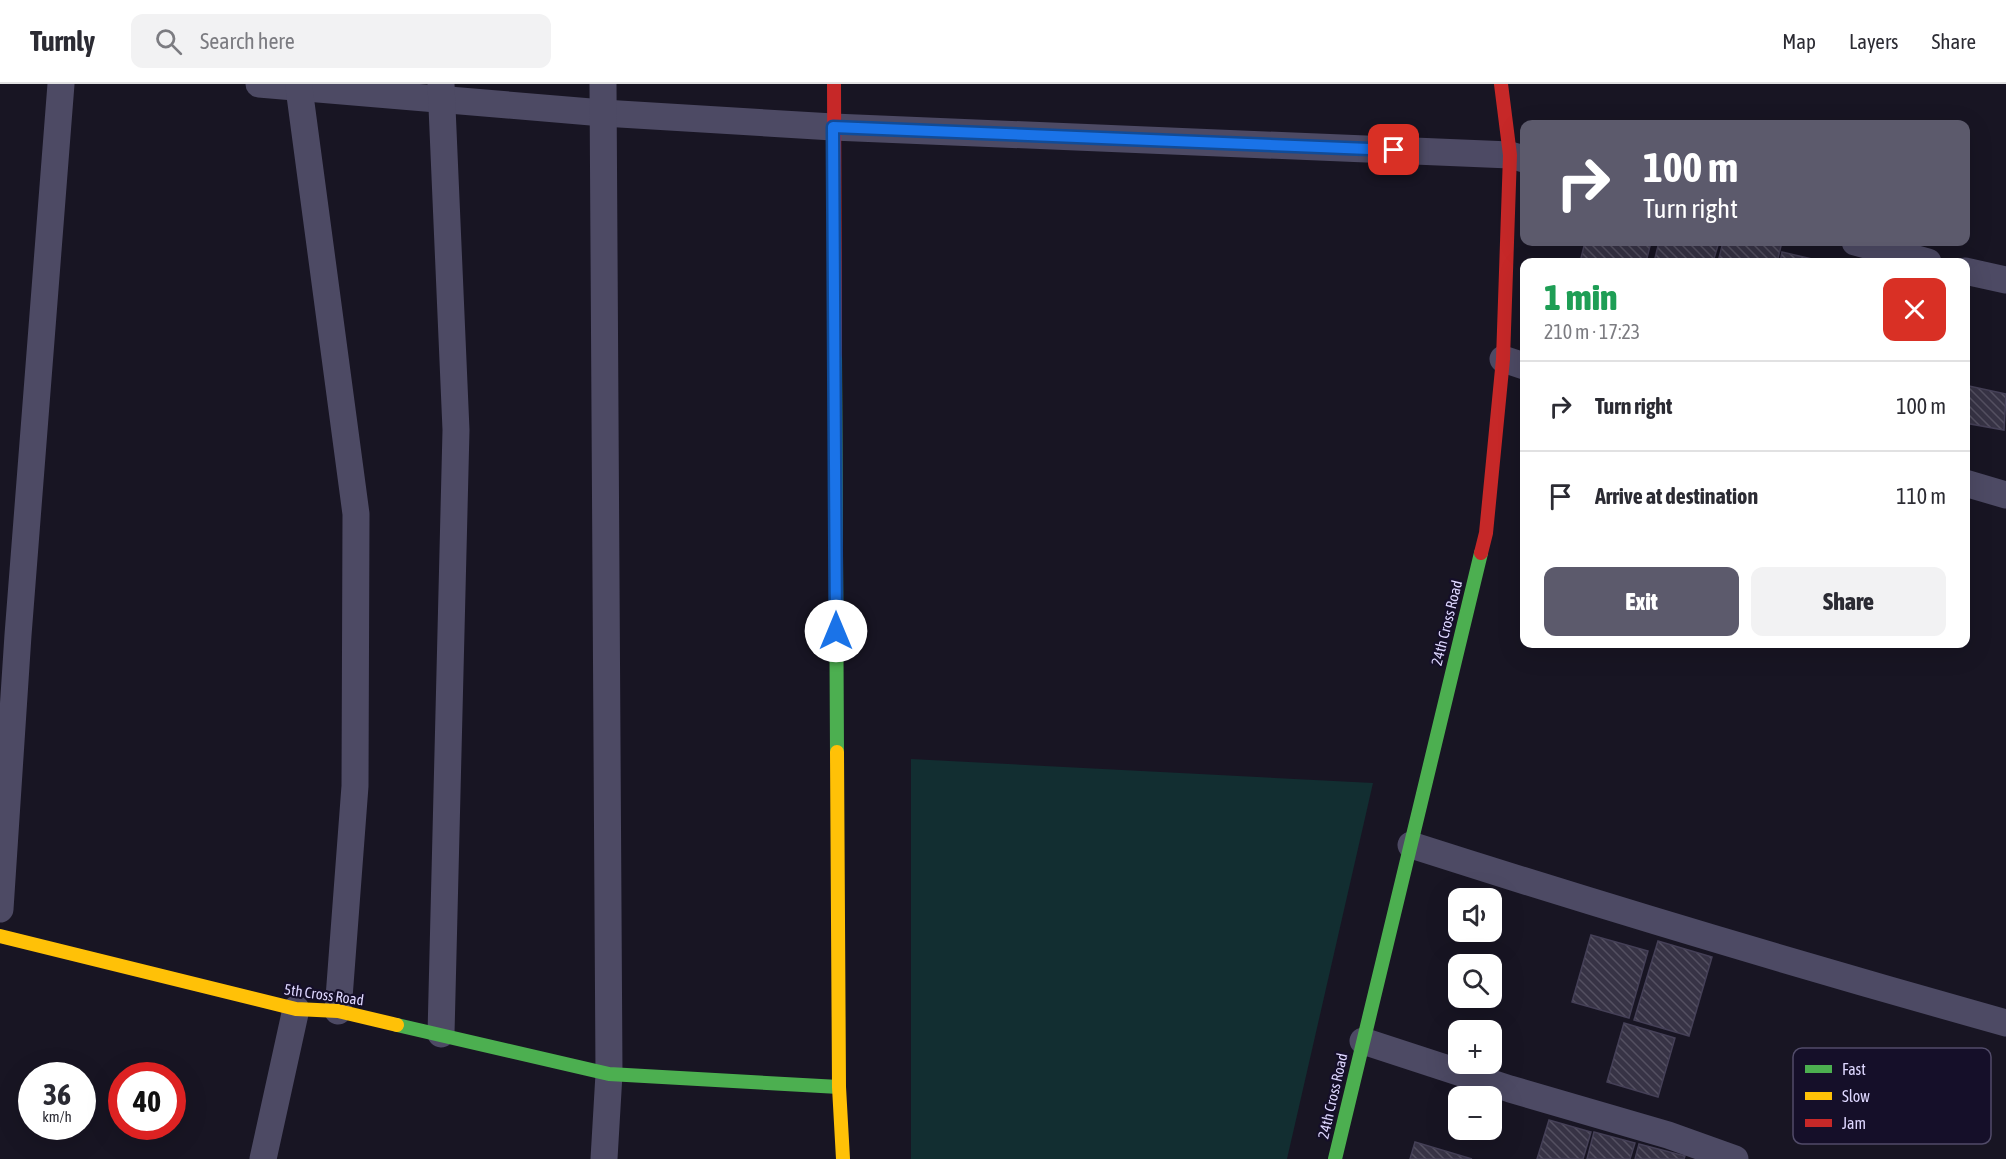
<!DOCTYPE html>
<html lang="en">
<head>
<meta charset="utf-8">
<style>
	:root { --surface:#fff; --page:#f2f2f3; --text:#2b2b33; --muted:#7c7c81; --line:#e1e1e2; --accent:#5c5a6c }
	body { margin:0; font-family:"Asap Condensed",sans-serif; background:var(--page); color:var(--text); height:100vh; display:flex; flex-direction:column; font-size:22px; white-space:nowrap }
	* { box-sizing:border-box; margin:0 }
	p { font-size:20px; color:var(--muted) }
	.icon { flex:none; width:33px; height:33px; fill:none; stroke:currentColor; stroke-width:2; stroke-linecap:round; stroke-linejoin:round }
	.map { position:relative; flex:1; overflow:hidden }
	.details { position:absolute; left:1520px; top:174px; width:450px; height:390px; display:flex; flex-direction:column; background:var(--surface); border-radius:12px; box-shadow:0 6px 24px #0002 }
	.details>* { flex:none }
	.top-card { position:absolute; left:1520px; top:36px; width:450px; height:126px; border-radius:12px; box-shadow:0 6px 24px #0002; background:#5c5a6c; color:#fff; overflow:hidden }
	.tools { position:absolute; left:1448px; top:804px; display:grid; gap:12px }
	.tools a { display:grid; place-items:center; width:54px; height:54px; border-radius:12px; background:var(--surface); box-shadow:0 6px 24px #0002; font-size:30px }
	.speed { position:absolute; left:18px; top:978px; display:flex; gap:12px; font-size:30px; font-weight:700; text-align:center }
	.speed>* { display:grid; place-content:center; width:78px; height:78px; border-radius:50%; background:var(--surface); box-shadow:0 6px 24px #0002; line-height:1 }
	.speed small { font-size:15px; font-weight:400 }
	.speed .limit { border:9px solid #d22; background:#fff; color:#111 }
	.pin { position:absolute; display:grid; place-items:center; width:51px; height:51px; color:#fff; margin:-26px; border-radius:12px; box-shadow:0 3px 9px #0006 }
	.me { position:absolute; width:66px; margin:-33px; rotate:0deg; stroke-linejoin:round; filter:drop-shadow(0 0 4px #0008) }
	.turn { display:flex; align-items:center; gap:21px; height:126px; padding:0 24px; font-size:27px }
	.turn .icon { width:78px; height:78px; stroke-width:2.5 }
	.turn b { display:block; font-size:42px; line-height:51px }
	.round { display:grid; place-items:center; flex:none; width:63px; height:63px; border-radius:12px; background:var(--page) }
	.head { display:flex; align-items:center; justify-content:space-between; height:102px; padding:0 24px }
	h1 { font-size:36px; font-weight:800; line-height:45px; color:#1e9e55 }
	.action { display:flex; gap:12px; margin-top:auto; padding:12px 24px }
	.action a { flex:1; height:69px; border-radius:12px; background:var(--accent); color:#fff; font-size:24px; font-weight:800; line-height:69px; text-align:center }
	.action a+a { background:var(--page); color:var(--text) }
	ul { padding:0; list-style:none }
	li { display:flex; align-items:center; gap:18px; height:90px; padding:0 24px; border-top:2px solid var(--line) }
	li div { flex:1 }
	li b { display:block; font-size:22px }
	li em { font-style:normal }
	header { display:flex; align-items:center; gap:36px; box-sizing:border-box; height:84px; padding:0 30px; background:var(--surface); border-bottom:2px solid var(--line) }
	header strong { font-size:28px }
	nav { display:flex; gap:33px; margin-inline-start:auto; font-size:21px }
	.search { width:420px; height:54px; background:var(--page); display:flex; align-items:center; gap:15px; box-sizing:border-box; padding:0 21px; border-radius:12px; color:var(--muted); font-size:22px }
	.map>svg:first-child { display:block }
	.green { fill:#122e31 }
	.building { fill:url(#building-back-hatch); stroke:#454057; stroke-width:1.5 }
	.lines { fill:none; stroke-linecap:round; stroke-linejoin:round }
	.street { stroke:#4d4a64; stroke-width:27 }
	.fast { stroke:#4caf50; stroke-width:14 }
	.slow { stroke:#ffc107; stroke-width:14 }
	.jam { stroke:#c62828; stroke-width:14 }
	.route-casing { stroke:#114b97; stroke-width:15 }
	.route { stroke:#1a73e8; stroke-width:10 }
	.labels { text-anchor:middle; stroke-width:4.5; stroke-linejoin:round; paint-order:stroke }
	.street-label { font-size:15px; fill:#ded7ff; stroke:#150f29 }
	.key { fill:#150f29; stroke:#514b69; stroke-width:1.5 }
	.key-label { font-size:16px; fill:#ded7ff }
</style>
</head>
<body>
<header>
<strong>Turnly</strong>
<div class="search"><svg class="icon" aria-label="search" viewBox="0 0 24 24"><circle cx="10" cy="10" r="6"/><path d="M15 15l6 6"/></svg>Search here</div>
<nav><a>Map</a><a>Layers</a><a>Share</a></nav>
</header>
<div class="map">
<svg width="2006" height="1075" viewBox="0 0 2006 1075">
	<defs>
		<pattern id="building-back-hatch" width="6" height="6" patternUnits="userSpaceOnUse" patternTransform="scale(1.5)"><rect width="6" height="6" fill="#373345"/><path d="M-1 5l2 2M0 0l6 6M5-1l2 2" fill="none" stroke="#545061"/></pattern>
	</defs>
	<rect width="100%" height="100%" fill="#181523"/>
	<path class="green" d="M911,675l462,24 -86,376h-376z"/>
	<g class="building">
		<path d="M1585,158h66l-5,20h-66z"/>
		<path d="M1659,158h60l-6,20h-59z"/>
		<path d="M1723,158h59l-5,20h-59z"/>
		<path d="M1782,168l43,10h-45z"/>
		<path d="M1969,302l37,8 -2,36 -39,-7v-15z"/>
		<path d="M1591,851l57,16 -19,67 -57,-16z"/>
		<path d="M1658,857l54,16 -23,79 -55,-16z"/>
		<path d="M1624,939l51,15 -17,59 -51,-15z"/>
		<path d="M1549,1036l42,12 -8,27h-46z"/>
		<path d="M1594,1048l41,11 -5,16h-43z"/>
		<path d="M1415,1058l57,17h-62z"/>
		<path d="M1639,1060l46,12 -1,3h-49z"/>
	</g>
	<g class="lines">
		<g class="street">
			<path d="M259,0l344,29 230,14 677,28 14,4"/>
			<path d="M603,0l6,990 -5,85"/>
			<path d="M299,4l57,426 -1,272 -17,225"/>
			<path d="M1855,158l73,20"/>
			<path d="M1965,187l41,9"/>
			<path d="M1503,275l21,7"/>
			<path d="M1965,399l41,12"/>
			<path d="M1411,761c197,63 395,122 595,178"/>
			<path d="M0,825l18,-274 43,-551"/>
			<path d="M441,950l15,-604 -15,-346"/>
			<path d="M1363,957l147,48 158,46 67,24"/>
			<path d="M263,1075l33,-150"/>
		</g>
		<g class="fast">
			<path d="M835,271l2,397"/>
			<path d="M397,941l212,49 230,13"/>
			<path d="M1335,1075l146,-606"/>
		</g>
		<g class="slow">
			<path d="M837,668l2,335 4,72"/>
			<path d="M0,852l296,73 42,2 59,14"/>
		</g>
		<g class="jam">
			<path d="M834,0l1,271"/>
			<path d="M1481,469l5,-20 17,-174 7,-204 -9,-71"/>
		</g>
	</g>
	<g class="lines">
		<g class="route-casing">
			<path id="route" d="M836,547l-3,-504 561,23"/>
		</g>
		<use href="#route" class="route"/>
	</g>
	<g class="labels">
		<g class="street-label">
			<text transform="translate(1447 539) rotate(-76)" y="5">24th Cross Road</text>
			<text transform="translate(324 911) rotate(8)" y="5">5th Cross Road</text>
			<text transform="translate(1333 1012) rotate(-77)" y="5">24th Cross Road</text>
		</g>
	</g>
	<rect x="1793" y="964" width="198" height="96" rx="9" class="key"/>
	<rect x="1805" y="981" width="27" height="8" fill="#4caf50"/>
	<rect x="1805" y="1008" width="27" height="8" fill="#ffc107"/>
	<rect x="1805" y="1035" width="27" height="8" fill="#c62828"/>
	<g class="key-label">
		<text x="1842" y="991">Fast</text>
		<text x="1842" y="1018">Slow</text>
		<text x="1842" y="1045">Jam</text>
	</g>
</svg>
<div class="tools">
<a><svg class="icon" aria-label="sound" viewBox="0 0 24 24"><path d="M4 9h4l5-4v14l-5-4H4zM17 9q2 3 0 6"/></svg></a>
<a><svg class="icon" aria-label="search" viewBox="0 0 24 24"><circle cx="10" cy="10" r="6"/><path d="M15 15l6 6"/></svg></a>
<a>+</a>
<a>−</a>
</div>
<div class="speed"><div>36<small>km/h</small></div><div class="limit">40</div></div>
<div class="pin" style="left:1394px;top:66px;background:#d93025"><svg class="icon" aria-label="arrive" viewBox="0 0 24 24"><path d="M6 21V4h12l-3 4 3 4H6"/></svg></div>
<svg class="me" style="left:836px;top:547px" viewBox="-20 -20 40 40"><circle r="19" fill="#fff"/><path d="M0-13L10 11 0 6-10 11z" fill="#1a73e8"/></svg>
<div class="top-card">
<div class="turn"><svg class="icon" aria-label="right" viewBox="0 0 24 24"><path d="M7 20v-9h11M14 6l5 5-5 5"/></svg><div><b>100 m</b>Turn right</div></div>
</div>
<section class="details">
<div class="head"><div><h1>1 min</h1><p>210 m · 17:23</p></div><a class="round" style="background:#d93025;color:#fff"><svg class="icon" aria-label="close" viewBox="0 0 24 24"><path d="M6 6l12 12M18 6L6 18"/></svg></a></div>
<ul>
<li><svg class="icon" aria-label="right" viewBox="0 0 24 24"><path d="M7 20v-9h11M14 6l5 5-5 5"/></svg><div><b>Turn right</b></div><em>100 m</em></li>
<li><svg class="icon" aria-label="arrive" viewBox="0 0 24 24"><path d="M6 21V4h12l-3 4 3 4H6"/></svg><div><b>Arrive at destination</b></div><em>110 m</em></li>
</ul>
<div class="action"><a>Exit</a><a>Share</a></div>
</section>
</div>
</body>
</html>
